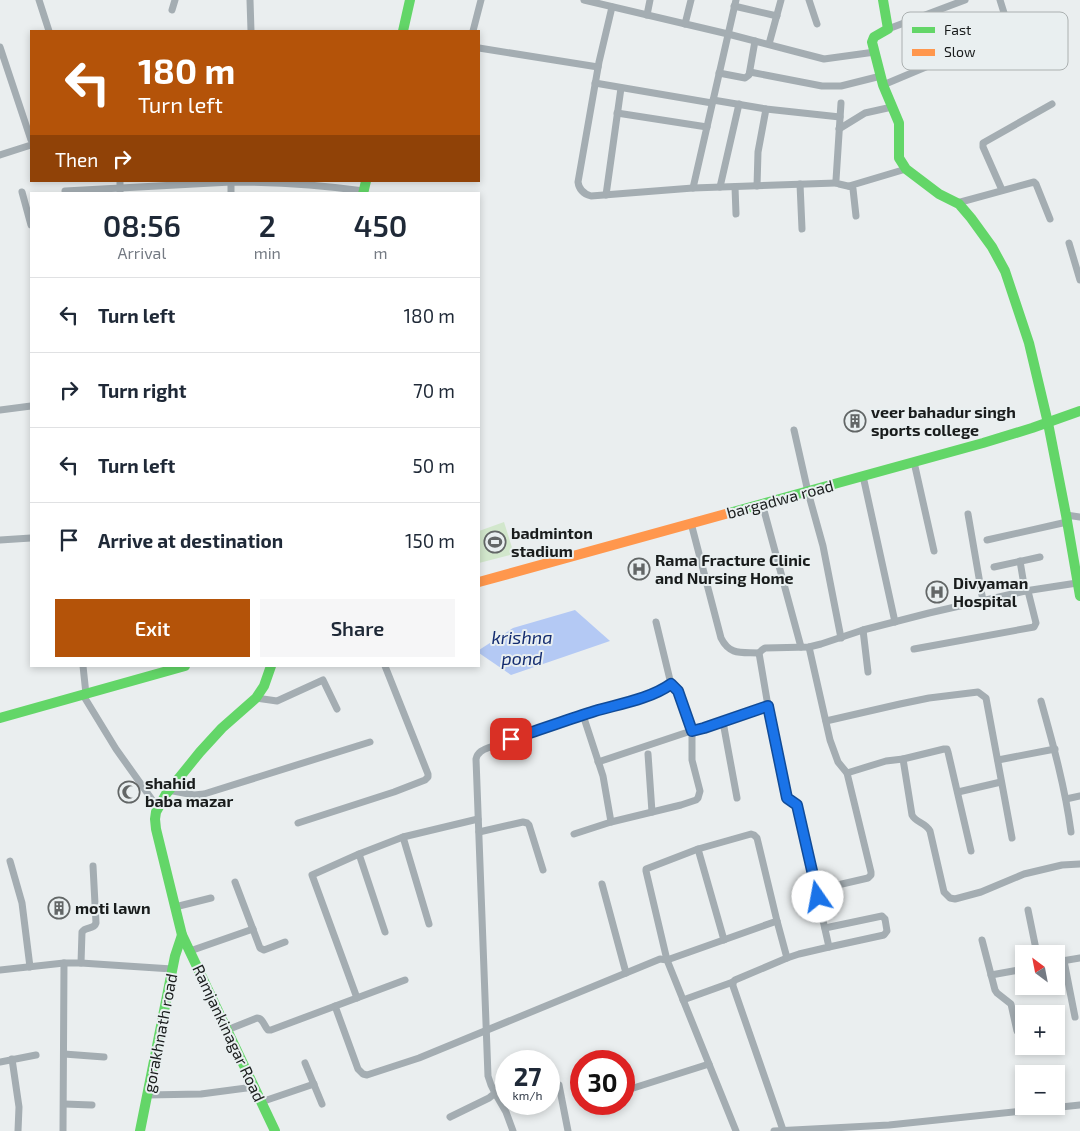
<!DOCTYPE html>
<html lang="en">
<head>
<meta charset="utf-8">
<style>
	:root { --surface:#fff; --page:#f6f6f7; --text:#1f2937; --muted:#747a83; --line:#e0e1e3; --accent:#b45309 }
	body { margin:0; font-family:"Exo 2",sans-serif; background:var(--page); color:var(--text); height:100vh; display:flex; flex-direction:column; font-size:19px; white-space:nowrap }
	* { box-sizing:border-box; margin:0 }
	p { font-size:16px; color:var(--muted) }
	.icon { flex:none; width:28px; height:28px; fill:none; stroke:currentColor; stroke-width:2; stroke-linecap:round; stroke-linejoin:round }
	.map { position:relative; flex:1; overflow:hidden }
	.drawer { position:absolute; left:30px; top:192px; width:450px; height:475px; display:flex; flex-direction:column; background:var(--surface); border-radius:0px; box-shadow:0 2px 8px #0003 }
	.drawer>* { flex:none }
	.top-card { position:absolute; left:30px; top:30px; width:450px; height:152px; border-radius:0px; box-shadow:0 2px 8px #0003; background:#b45309; color:#fff; overflow:hidden }
	.needle { width:32px; rotate:328deg }
	.controls { position:absolute; left:1015px; top:945px; display:grid; gap:10px }
	.controls a { display:grid; place-items:center; width:50px; height:50px; border-radius:0px; background:var(--surface); box-shadow:0 2px 8px #0003; font-size:25px }
	.speed { position:absolute; left:495px; top:1050px; display:flex; gap:10px; font-size:25px; font-weight:700; text-align:center }
	.speed>* { display:grid; place-content:center; width:65px; height:65px; border-radius:50%; background:var(--surface); box-shadow:0 2px 8px #0003; line-height:1 }
	.speed small { font-size:12px; font-weight:400 }
	.speed .limit { border:8px solid #d22; background:#fff; color:#111 }
	.pin { position:absolute; display:grid; place-items:center; width:42px; height:42px; color:#fff; margin:-21px; border-radius:10px; box-shadow:0 2px 8px #0006 }
	.me { position:absolute; width:55px; margin:-28px; rotate:348deg; stroke-linejoin:round; filter:drop-shadow(0 0 4px #0008) }
	.turn { display:flex; align-items:center; gap:18px; height:105px; padding:0 25px; font-size:22px }
	.turn .icon { width:65px; height:65px; stroke-width:2.5 }
	.turn b { display:block; font-size:35px; line-height:42px }
	.then { display:flex; align-items:center; height:48px; padding:0 25px; background:#0003; gap:10px; font-size:19px }
	.eta { display:flex; justify-content:space-evenly; align-items:center; height:85px; text-align:center }
	.eta b { font-size:30px; font-weight:600; line-height:35px }
	.cta { display:flex; gap:10px; margin-top:auto; padding:10px 25px }
	.cta a { flex:1; height:58px; border-radius:0px; background:var(--accent); color:#fff; font-size:20px; font-weight:600; line-height:58px; text-align:center }
	.cta a+a { background:var(--page); color:var(--text) }
	ul { padding:0; list-style:none }
	li { display:flex; align-items:center; gap:15px; height:75px; padding:0 25px; border-top:1px solid var(--line) }
	li div { flex:1 }
	li b { display:block; font-size:19px }
	li em { font-style:normal }
	.map>svg:first-child { display:block }
	.green { fill:#d2e7cc }
	.water { fill:#b4c9f4 }
	.lines { fill:none; stroke-linecap:round; stroke-linejoin:round }
	.street { stroke:#a4adb2; stroke-width:7 }
	.fast { stroke:#63d668; stroke-width:10 }
	.slow { stroke:#ff974d; stroke-width:10 }
	.route-casing { stroke:#114b97; stroke-width:12 }
	.route { stroke:#1a73e8; stroke-width:9 }
	.labels { text-anchor:middle; stroke-width:4; stroke-linejoin:round; paint-order:stroke }
	.poi-label { font-size:16px; font-weight:bold; fill:#191c1c; stroke:#e9eff0; text-anchor:start }
	.street-label { font-size:16px; fill:#191c1c; stroke:#e9eff0 }
	.water-label { font-size:18px; font-style:italic; fill:#132c70; stroke:#e9eff0 }
	.key { fill:#e9eff0; stroke:#abb0b0; stroke-width:1 }
	.key-label { font-size:14px; fill:#191c1c }
</style>
</head>
<body>
<div class="map">
<svg width="1080" height="1131" viewBox="0 0 1080 1131">
	<rect width="100%" height="100%" fill="#eaeeef"/>
	<path class="green" d="M504,522l10,32 -35,9v-32z"/>
	<path class="water" d="M575,610l35,31 -99,34 -32,-22v-3l34,-22z"/>
	<g class="lines">
		<g class="street">
			<path d="M39,0l10,31"/>
			<path d="M250,0l1,31"/>
			<path d="M584,0l144,34 96,25 51,-7"/>
			<path d="M809,0l8,24"/>
			<path d="M1000,0l14,45"/>
			<path d="M734,6l43,10"/>
			<path d="M612,7l-13,55 -21,120c1,8 6,12 13,14l102,-8 143,-5"/>
			<path d="M172,10l3,-10"/>
			<path d="M647,15l3,-15"/>
			<path d="M685,24l6,-24"/>
			<path d="M888,29l77,-29"/>
			<path d="M473,31l8,-31"/>
			<path d="M769,44l12,-44"/>
			<path d="M0,47l31,93"/>
			<path d="M479,48l119,19"/>
			<path d="M750,72l72,14h19l40,-10"/>
			<path d="M719,73l26,5 4,-3 6,-34"/>
			<path d="M595,83l117,20"/>
			<path d="M883,85l50,-21"/>
			<path d="M713,100l53,9 74,8"/>
			<path d="M841,103l-5,77v3l3,1 13,3 1,2 3,27"/>
			<path d="M617,113l90,14"/>
			<path d="M839,129l26,-16 27,-6"/>
			<path d="M0,155l31,-10"/>
			<path d="M120,181v13"/>
			<path d="M800,184l2,45"/>
			<path d="M757,186l1,-34 8,-43"/>
			<path d="M849,186l57,-17"/>
			<path d="M720,187l19,-83"/>
			<path d="M735,187l1,27"/>
			<path d="M693,188l43,-188"/>
			<path d="M1002,190l-19,-43v-4l69,-39"/>
			<path d="M65,191l166,-9c45,0 89,3 133,9"/>
			<path d="M22,192l9,33"/>
			<path d="M231,194v-12"/>
			<path d="M606,195l15,-107"/>
			<path d="M957,203l77,-21 2,2 14,35"/>
			<path d="M1069,243l11,37"/>
			<path d="M0,410l31,-4"/>
			<path d="M794,430l14,62 15,54 18,92"/>
			<path d="M914,462l20,89"/>
			<path d="M863,476l32,146"/>
			<path d="M762,503l39,144"/>
			<path d="M968,514l15,87"/>
			<path d="M1066,515l14,2"/>
			<path d="M691,523l30,115c9,18 21,14 38,15"/>
			<path d="M0,540l31,-2"/>
			<path d="M987,540l80,-18"/>
			<path d="M1020,561l5,30"/>
			<path d="M994,567l46,-10"/>
			<path d="M863,630l5,42"/>
			<path d="M809,647l21,93 8,22 9,11 24,99v3l-3,3 -52,12"/>
			<path d="M914,649l120,-22 2,-4 -8,-32"/>
			<path d="M83,666l3,28"/>
			<path d="M671,684l8,7 13,40 12,-3 64,-22 -9,-53 3,-3 3,-2 44,-1 12,-3 42,-14 66,-17 96,-22 52,-8"/>
			<path d="M83,695l33,54 42,59"/>
			<path d="M256,698l21,3 46,-21 14,29"/>
			<path d="M1041,701c12,43 24,86 30,131"/>
			<path d="M768,706l19,92 10,7 32,142 -30,7 -12,4 -52,22 -2,2v4l50,144"/>
			<path d="M583,715l20,61 8,46"/>
			<path d="M826,721l74,-17 29,-6 49,-6 8,6 26,140"/>
			<path d="M723,722l14,76"/>
			<path d="M648,754l4,58"/>
			<path d="M903,759l9,56c4,8 13,7 18,16l14,61 6,6 5,1 26,-7 43,-18 38,-9 18,-1"/>
			<path d="M998,760l57,-11"/>
			<path d="M847,773l39,-12 17,-2 41,-10h3l1,3 23,99"/>
			<path d="M168,790l26,5 10,-1 166,-52"/>
			<path d="M958,792l43,-10"/>
			<path d="M1066,799l14,-3"/>
			<path d="M298,823l96,-31 31,-12 3,-3v-3l-43,-108"/>
			<path d="M479,832l44,-10 4,1 2,2 14,45"/>
			<path d="M574,834l37,-12 70,-17 15,-5 2,-2 2,-7 -8,-31v-29l-7,2 -87,29"/>
			<path d="M751,834l3,1 3,3 20,83 -110,39 -21,-89v-2l52,-20z"/>
			<path d="M403,837l26,87"/>
			<path d="M698,849l26,91"/>
			<path d="M359,854l26,78"/>
			<path d="M10,861l12,42 8,64"/>
			<path d="M235,882l25,66 4,2 21,-8"/>
			<path d="M602,884l24,89"/>
			<path d="M175,907l36,-9"/>
			<path d="M1028,910l9,44"/>
			<path d="M777,921l10,37"/>
			<path d="M825,928l57,-12 3,3 2,12 -3,4 -55,12"/>
			<path d="M982,940l13,50 2,3 14,11 6,27"/>
			<path d="M190,951l63,-22"/>
			<path d="M1064,961l11,56"/>
			<path d="M1056,962l24,-4"/>
			<path d="M81,963l1,-31c4,-6 12,-2 14,-9l-3,-57"/>
			<path d="M0,970l64,-7h17l91,6"/>
			<path d="M991,975l33,-6"/>
			<path d="M357,998l-45,-123 47,-21 44,-17 75,-18"/>
			<path d="M683,1000l50,-18"/>
			<path d="M335,1006l23,63 5,5 4,1 52,-17 241,-99 7,1 69,171"/>
			<path d="M227,1030l30,-12c6,0 7,8 11,12h3l134,-50"/>
			<path d="M64,1054l40,3"/>
			<path d="M12,1059l7,48 -1,24"/>
			<path d="M0,1062l36,-7"/>
			<path d="M305,1063l17,41"/>
			<path d="M559,1085l9,46"/>
			<path d="M624,1091l85,-27"/>
			<path d="M495,1093l11,19 7,19"/>
			<path d="M147,1095l54,-1 53,-7"/>
			<path d="M261,1102l53,-18"/>
			<path d="M64,1104l28,1"/>
			<path d="M450,1117l39,-19 6,-5 -4,-8 -3,-9 -12,-317c2,-9 10,-10 17,-13 32,-11 63,-23 95,-33 25,-8 61,-13 83,-29l-15,-62"/>
			<path d="M63,1131l1,-168"/>
			<path d="M774,1131l115,-6 191,-20"/>
		</g>
		<g class="fast">
			<path d="M883,0l5,29 -14,8 -2,5 11,43 16,38v35l7,11 33,25 20,10 12,14 21,29 13,24 24,72 19,80 18,92 14,81"/>
			<path d="M403,31l7,-31"/>
			<path d="M363,194l3,-13"/>
			<path d="M729,513l254,-70 49,-15 48,-17"/>
			<path d="M271,666l-7,20 -8,12 -34,30 -22,24 -34,42 -10,18 -1,7 1,10 26,106 93,196"/>
			<path d="M0,718l185,-52"/>
			<path d="M140,1131l35,-175 7,-21"/>
		</g>
		<path class="slow" d="M479,582l250,-69"/>
	</g>
	<g class="lines">
		<g class="route-casing">
			<path id="route" d="M511,739c28,-9 56,-19 84,-28 24,-7 55,-12 76,-27l7,7 14,40 12,-3 64,-22 19,92 10,7 21,92"/>
		</g>
		<use href="#route" class="route"/>
	</g>
	<defs>
		<g id="building-ring" transform="scale(1.125)"><circle r="9.5" fill="#e9eff0" stroke="#626666" stroke-width="1.5"/><path d="M-4-6H4V6H1V3H-1V6H-4ZM-2.5-4.3h1.7v1.8h-1.7ZM.8-4.3h1.7v1.8H.8ZM-2.5-1h1.7V.8h-1.7ZM.8-1h1.7V.8H.8Z" fill="#626666"/></g>
		<g id="stadium-ring" transform="scale(1.125)"><circle r="9.5" fill="#e9eff0" stroke="#626666" stroke-width="1.5"/><path d="M0-5a6.5 5 0 1 0 0 10a6.5 5 0 1 0 0-10ZM-3.5-1.8h7v3.6h-7Z" fill="#626666"/></g>
		<g id="hospital-ring" transform="scale(1.125)"><circle r="9.5" fill="#e9eff0" stroke="#626666" stroke-width="1.5"/><path d="M-5-5h3v3.5h4V-5h3V5h-3V1.5h-4V5h-3Z" fill="#626666"/></g>
		<g id="mosque-ring" transform="scale(1.125)"><circle r="9.5" fill="#e9eff0" stroke="#626666" stroke-width="1.5"/><path d="M3.5-4.9A6 6 0 1 0 3.5 4.9A5 5 0 1 1 3.5-4.9Z" fill="#626666"/></g>
	</defs>
	<g fill-rule="evenodd">
		<use href="#building-ring" x="855" y="421"/>
		<use href="#stadium-ring" x="495" y="542"/>
		<use href="#hospital-ring" x="639" y="569"/>
		<use href="#hospital-ring" x="937" y="592"/>
		<use href="#mosque-ring" x="129" y="792"/>
		<use href="#building-ring" x="59" y="908"/>
	</g>
	<g class="labels">
		<g class="poi-label">
			<text x="871" y="418">veer bahadur singh<tspan x="871" dy="18">sports college</tspan></text>
			<text x="511" y="539">badminton<tspan x="511" dy="18">stadium</tspan></text>
			<text x="655" y="566">Rama Fracture Clinic<tspan x="655" dy="18">and Nursing Home</tspan></text>
			<text x="953" y="589">Divyaman<tspan x="953" dy="18">Hospital</tspan></text>
			<text x="145" y="789">shahid<tspan x="145" dy="18">baba mazar</tspan></text>
			<text x="75" y="914">moti lawn</text>
		</g>
		<g class="street-label">
			<text transform="translate(780 499) rotate(-15)" y="6">bargadwa road</text>
			<text transform="translate(160 1033) rotate(-79)" y="6">gorakhnath road</text>
			<text transform="translate(229 1033) rotate(65)" y="6">Ramjankinagar Road</text>
		</g>
		<g class="water-label">
			<text x="522" y="644">krishna<tspan x="522" dy="21">pond</tspan></text>
		</g>
	</g>
	<rect x="902" y="12" width="166" height="58" rx="8" class="key"/>
	<rect x="912" y="27" width="23" height="6" fill="#63d668"/>
	<rect x="912" y="49" width="23" height="7" fill="#ff974d"/>
	<g class="key-label">
		<text x="944" y="35">Fast</text>
		<text x="944" y="57">Slow</text>
	</g>
</svg>
<div class="controls">
<a><svg class="needle" viewBox="-14 -14 28 28"><path d="M0-13l5 13h-10z" fill="#e53935"/><path d="M0 13l5-13h-10z" fill="#747a83"/></svg></a>
<a>+</a>
<a>−</a>
</div>
<div class="speed"><div>27<small>km/h</small></div><div class="limit">30</div></div>
<div class="pin" style="left:511px;top:739px;background:#d93025"><svg class="icon" aria-label="arrive" viewBox="0 0 24 24"><path d="M6 21V4h12l-3 4 3 4H6"/></svg></div>
<svg class="me" style="left:818px;top:897px" viewBox="-20 -20 40 40"><circle r="19" fill="#fff"/><path d="M0-13L10 11 0 6-10 11z" fill="#1a73e8"/></svg>
<div class="top-card">
<div class="turn"><svg class="icon" aria-label="left" viewBox="0 0 24 24"><path d="M17 20v-9H6M10 6l-5 5 5 5"/></svg><div><b>180 m</b>Turn left</div></div>
<div class="then">Then<svg class="icon" aria-label="right" viewBox="0 0 24 24"><path d="M7 20v-9h11M14 6l5 5-5 5"/></svg></div>
</div>
<section class="drawer">
<div class="eta">
<div><b>08:56</b><p>Arrival</p></div>
<div><b>2</b><p>min</p></div>
<div><b>450</b><p>m</p></div>
</div>
<ul>
<li><svg class="icon" aria-label="left" viewBox="0 0 24 24"><path d="M17 20v-9H6M10 6l-5 5 5 5"/></svg><div><b>Turn left</b></div><em>180 m</em></li>
<li><svg class="icon" aria-label="right" viewBox="0 0 24 24"><path d="M7 20v-9h11M14 6l5 5-5 5"/></svg><div><b>Turn right</b></div><em>70 m</em></li>
<li><svg class="icon" aria-label="left" viewBox="0 0 24 24"><path d="M17 20v-9H6M10 6l-5 5 5 5"/></svg><div><b>Turn left</b></div><em>50 m</em></li>
<li><svg class="icon" aria-label="arrive" viewBox="0 0 24 24"><path d="M6 21V4h12l-3 4 3 4H6"/></svg><div><b>Arrive at destination</b></div><em>150 m</em></li>
</ul>
<div class="cta"><a>Exit</a><a>Share</a></div>
</section>
</div>
</body>
</html>
